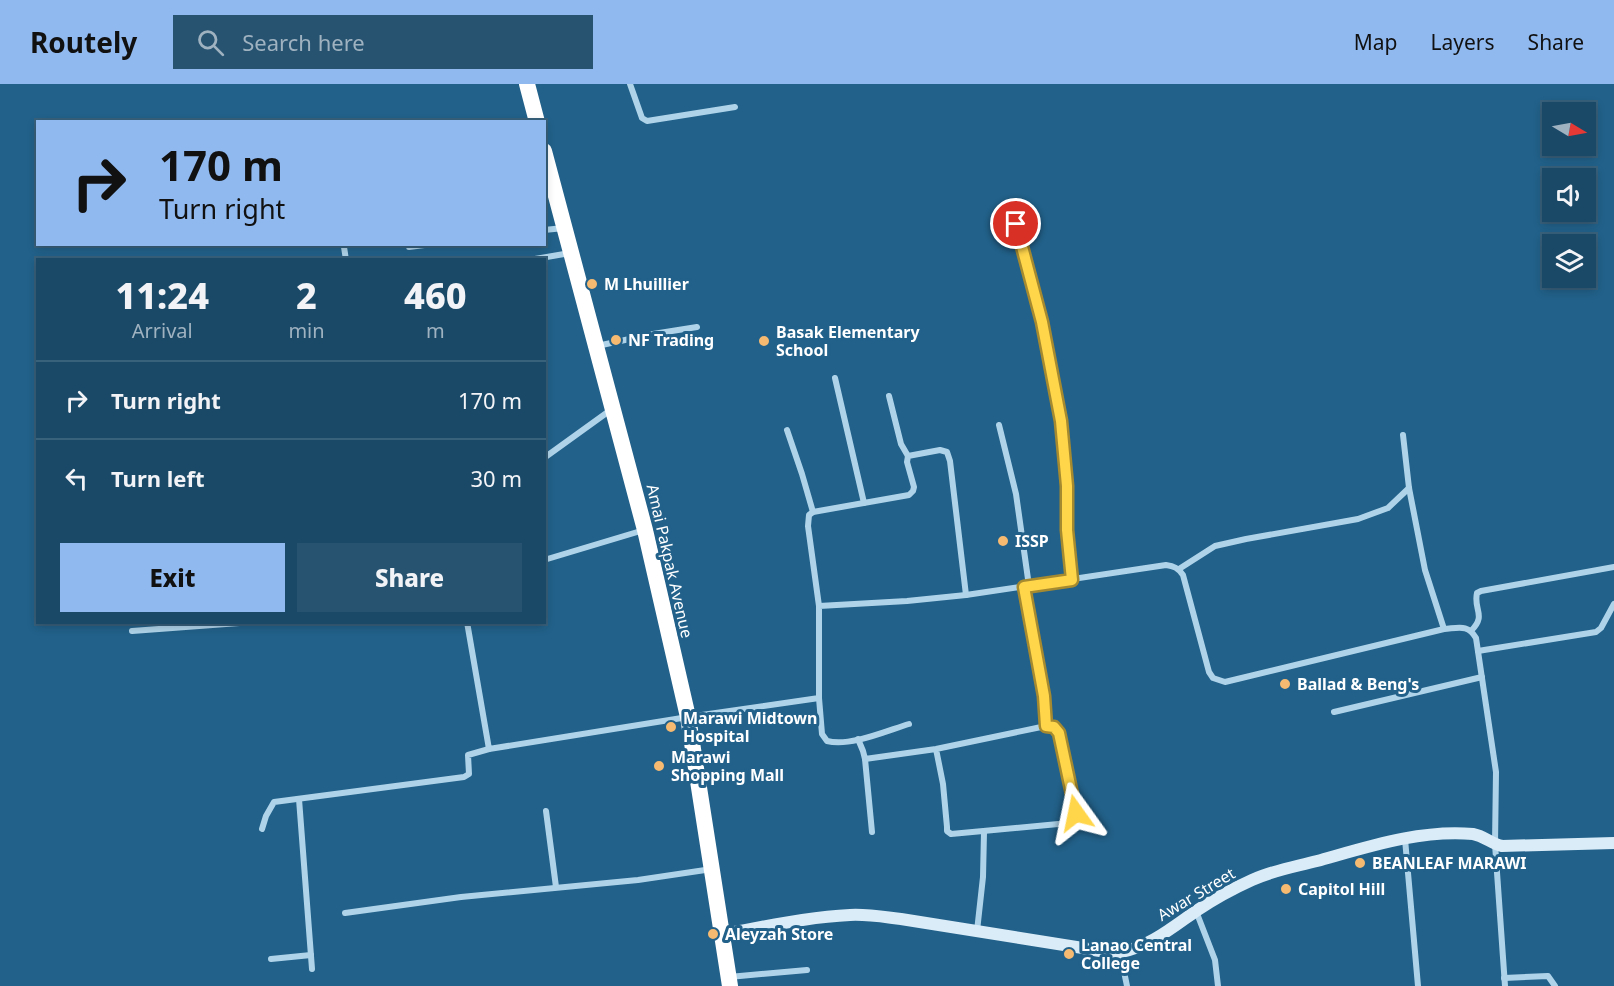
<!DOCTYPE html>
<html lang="en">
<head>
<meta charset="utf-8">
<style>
	:root { --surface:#1a4968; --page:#275371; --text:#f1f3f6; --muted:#9fb2c0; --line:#38617c; --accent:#90b9f0 }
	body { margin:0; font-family:"Noto Sans",sans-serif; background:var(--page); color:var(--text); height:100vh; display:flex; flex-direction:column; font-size:22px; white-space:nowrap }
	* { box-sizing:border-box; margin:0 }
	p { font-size:20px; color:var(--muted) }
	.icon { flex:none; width:33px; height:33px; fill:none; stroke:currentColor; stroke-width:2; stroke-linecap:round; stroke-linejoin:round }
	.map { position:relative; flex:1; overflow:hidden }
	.panel { position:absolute; left:36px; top:174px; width:510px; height:366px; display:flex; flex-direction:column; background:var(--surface); border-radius:0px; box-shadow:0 3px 9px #0003,0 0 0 2px var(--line) }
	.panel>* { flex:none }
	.banner { position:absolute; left:36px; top:36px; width:510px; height:126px; border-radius:0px; box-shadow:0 3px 9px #0003,0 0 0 2px var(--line); background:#90b9f0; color:#111; overflow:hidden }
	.needle { width:39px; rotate:100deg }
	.fabs { position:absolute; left:1542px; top:18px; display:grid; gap:12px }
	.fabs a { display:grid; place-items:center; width:54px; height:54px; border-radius:0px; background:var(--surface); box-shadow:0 3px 9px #0003,0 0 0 2px var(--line); font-size:30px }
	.pin { position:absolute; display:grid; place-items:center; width:51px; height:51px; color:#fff; margin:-26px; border:3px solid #fff; border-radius:50%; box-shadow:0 2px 6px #0007 }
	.me { position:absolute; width:66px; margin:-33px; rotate:348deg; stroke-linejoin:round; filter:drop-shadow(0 0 4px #0008) }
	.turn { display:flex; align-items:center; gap:21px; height:126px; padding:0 24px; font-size:27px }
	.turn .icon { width:78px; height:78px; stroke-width:2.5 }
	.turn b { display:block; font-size:42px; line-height:51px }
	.eta { display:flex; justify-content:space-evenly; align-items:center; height:102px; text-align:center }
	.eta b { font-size:36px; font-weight:800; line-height:42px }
	.cta { display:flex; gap:12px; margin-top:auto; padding:12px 24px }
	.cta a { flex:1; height:69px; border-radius:0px; background:var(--accent); color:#111; font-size:24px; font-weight:800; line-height:69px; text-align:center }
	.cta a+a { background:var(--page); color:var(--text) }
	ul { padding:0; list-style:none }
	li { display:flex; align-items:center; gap:18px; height:78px; padding:0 24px; border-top:2px solid var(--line) }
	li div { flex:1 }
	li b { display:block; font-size:22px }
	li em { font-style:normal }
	header { display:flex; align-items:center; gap:36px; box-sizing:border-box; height:84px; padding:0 30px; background:var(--accent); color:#111 }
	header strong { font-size:28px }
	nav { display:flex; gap:33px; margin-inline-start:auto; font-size:21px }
	.search { width:420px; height:54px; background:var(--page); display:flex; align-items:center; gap:15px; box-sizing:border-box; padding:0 21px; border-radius:0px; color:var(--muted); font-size:22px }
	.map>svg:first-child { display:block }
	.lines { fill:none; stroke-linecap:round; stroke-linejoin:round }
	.street { stroke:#afd4ea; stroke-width:6 }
	.secondary { stroke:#daecf8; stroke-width:12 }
	.highway { stroke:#fff; stroke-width:16 }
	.route-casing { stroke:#a68a30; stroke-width:15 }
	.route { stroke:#ffd54a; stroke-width:10 }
	.poi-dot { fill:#f6ba71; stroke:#22618a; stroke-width:2 }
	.labels { text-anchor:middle; stroke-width:6; stroke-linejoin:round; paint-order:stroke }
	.poi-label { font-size:16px; font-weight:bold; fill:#fff; stroke:#22618a; text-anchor:start }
	.street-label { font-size:16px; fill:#fff; stroke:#22618a }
</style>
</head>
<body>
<header>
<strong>Routely</strong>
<div class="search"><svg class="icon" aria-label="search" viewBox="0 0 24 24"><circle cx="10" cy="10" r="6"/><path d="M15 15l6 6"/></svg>Search here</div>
<nav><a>Map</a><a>Layers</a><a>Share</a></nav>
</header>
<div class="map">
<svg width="1614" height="902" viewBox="0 0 1614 902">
	<rect width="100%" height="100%" fill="#22618a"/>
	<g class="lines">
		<g class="street">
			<path d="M630,0l12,34 5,3 88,-14"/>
			<path d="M1016,140l26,98 19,99 6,65v44l5,50"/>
			<path d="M544,146l20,-2"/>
			<path d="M344,163l2,13"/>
			<path d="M409,163l23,-3"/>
			<path d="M529,176l41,-7"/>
			<path d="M597,262l56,-12 44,-7"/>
			<path d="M835,294l29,125"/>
			<path d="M889,312l12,48 7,12"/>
			<path d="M999,341l17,69 13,92"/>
			<path d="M787,346l15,44 11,38"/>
			<path d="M1403,351l6,53 16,82 19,59"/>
			<path d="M544,374l68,-49"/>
			<path d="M544,476l100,-30"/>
			<path d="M1179,485l36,-23 31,-7 112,-20 30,-11 21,-20"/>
			<path d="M1024,503l20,109 2,30"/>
			<path d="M819,522l-11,-80 1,-11 4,-3 96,-17 4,-4 1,-4 -7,-25 1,-6 32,-6 7,2 3,9 16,134"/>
			<path d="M467,538l22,127 199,-32 131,-19v-92l88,-5 59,-6 200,-30c8,1 12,3 17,10l26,97 4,6 12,4 219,-53c15,-1 24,-5 32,9l20,134 -1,72 10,142"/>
			<path d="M132,547l121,-9"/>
			<path d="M1471,547c16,-16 2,-21 6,-38l4,-2 133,-24"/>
			<path d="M1478,567l118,-19 5,-4 13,-24"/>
			<path d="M819,614l3,36 5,7c23,6 59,-10 82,-17"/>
			<path d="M1334,628l148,-35"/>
			<path d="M858,655l5,12 2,8 71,-10 110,-23 8,1 5,6 17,80c0,6 -2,8 -7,10l-118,11 -4,-3v-4l-4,-43 -7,-35"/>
			<path d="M865,675l7,73"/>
			<path d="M299,715l13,170"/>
			<path d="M546,727l10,76"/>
			<path d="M262,745l4,-13 8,-14 190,-25 5,-3 -1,-19 21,-6"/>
			<path d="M1405,755l13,147"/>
			<path d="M1196,827l19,49 3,26"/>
			<path d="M345,829l116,-16 177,-17 74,-11"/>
			<path d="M977,847l6,-54 1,-45"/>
			<path d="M1120,868l7,34"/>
			<path d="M271,875l40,-4"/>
			<path d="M729,893l78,-7"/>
			<path d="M1504,894l44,-2 7,10"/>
		</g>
		<path class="secondary" d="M722,850c42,-7 85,-17 128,-19 17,-1 34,2 51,4l188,30c10,2 22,4 32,3 28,-5 52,-25 75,-41 18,-12 36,-22 56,-31 22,-10 42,-13 65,-19 50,-14 104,-32 156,-27 11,2 19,10 29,12l112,-3"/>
		<g class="highway">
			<path d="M527,0l10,38"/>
			<path d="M544,67l101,379 43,187 42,269"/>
		</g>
	</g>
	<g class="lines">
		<g class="route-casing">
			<path id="route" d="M1016,140l26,98 19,99 6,65v44l5,50 -48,7 20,109 2,30 8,1 5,6 17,80"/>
		</g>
		<use href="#route" class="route"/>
	</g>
	<g class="poi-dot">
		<circle cx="592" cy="200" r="6"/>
		<circle cx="616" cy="256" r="6"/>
		<circle cx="764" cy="257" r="6"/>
		<circle cx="1003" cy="457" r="6"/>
		<circle cx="1285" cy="600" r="6"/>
		<circle cx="671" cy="643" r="6"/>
		<circle cx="659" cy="682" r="6"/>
		<circle cx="1360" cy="779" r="6"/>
		<circle cx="1286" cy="805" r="6"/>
		<circle cx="713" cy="850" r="6"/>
		<circle cx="1069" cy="870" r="6"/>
	</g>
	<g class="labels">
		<g class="poi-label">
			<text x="604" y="206">M Lhuillier</text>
			<text x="776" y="254">Basak Elementary<tspan x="776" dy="18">School</tspan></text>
			<text x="628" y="262">NF Trading</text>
			<text x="1015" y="463">ISSP</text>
			<text x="1297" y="606">Ballad &amp; Beng's</text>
			<text x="683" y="640">Marawi Midtown<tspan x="683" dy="18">Hospital</tspan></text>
			<text x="671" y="679">Marawi<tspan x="671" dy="18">Shopping Mall</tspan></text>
			<text x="1372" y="785">BEANLEAF MARAWI</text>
			<text x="1298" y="811">Capitol Hill</text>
			<text x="725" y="856">Aleyzah Store</text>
			<text x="1081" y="867">Lanao Central<tspan x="1081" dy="18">College</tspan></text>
		</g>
		<g class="street-label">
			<text transform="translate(670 477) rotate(77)" y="6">Amai Pakpak Avenue</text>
			<text transform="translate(1196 810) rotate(-31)" y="6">Awar Street</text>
		</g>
	</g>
</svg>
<div class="fabs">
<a><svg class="needle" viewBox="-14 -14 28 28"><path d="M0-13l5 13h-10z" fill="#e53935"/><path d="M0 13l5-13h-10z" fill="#9fb2c0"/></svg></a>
<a><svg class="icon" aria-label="sound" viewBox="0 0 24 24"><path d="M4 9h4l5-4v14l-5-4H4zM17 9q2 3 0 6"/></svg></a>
<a><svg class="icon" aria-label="layers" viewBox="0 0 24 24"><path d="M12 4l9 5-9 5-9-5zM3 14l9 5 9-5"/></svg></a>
</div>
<div class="pin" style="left:1016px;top:140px;background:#d93025"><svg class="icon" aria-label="arrive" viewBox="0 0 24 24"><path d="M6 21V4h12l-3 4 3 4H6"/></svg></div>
<svg class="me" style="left:1076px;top:729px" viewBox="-20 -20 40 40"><path d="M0-17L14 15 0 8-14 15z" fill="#ffd54a" stroke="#fff" stroke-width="4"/></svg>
<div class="banner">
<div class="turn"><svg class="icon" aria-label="right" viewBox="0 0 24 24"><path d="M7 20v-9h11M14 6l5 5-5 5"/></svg><div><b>170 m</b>Turn right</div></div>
</div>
<section class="panel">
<div class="eta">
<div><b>11:24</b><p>Arrival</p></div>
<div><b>2</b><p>min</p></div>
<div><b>460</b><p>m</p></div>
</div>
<ul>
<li><svg class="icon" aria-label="right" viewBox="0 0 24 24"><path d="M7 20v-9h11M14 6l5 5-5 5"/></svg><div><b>Turn right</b></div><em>170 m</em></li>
<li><svg class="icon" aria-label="left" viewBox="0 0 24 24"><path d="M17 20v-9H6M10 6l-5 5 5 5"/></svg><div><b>Turn left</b></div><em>30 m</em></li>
</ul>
<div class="cta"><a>Exit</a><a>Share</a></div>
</section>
</div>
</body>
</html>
